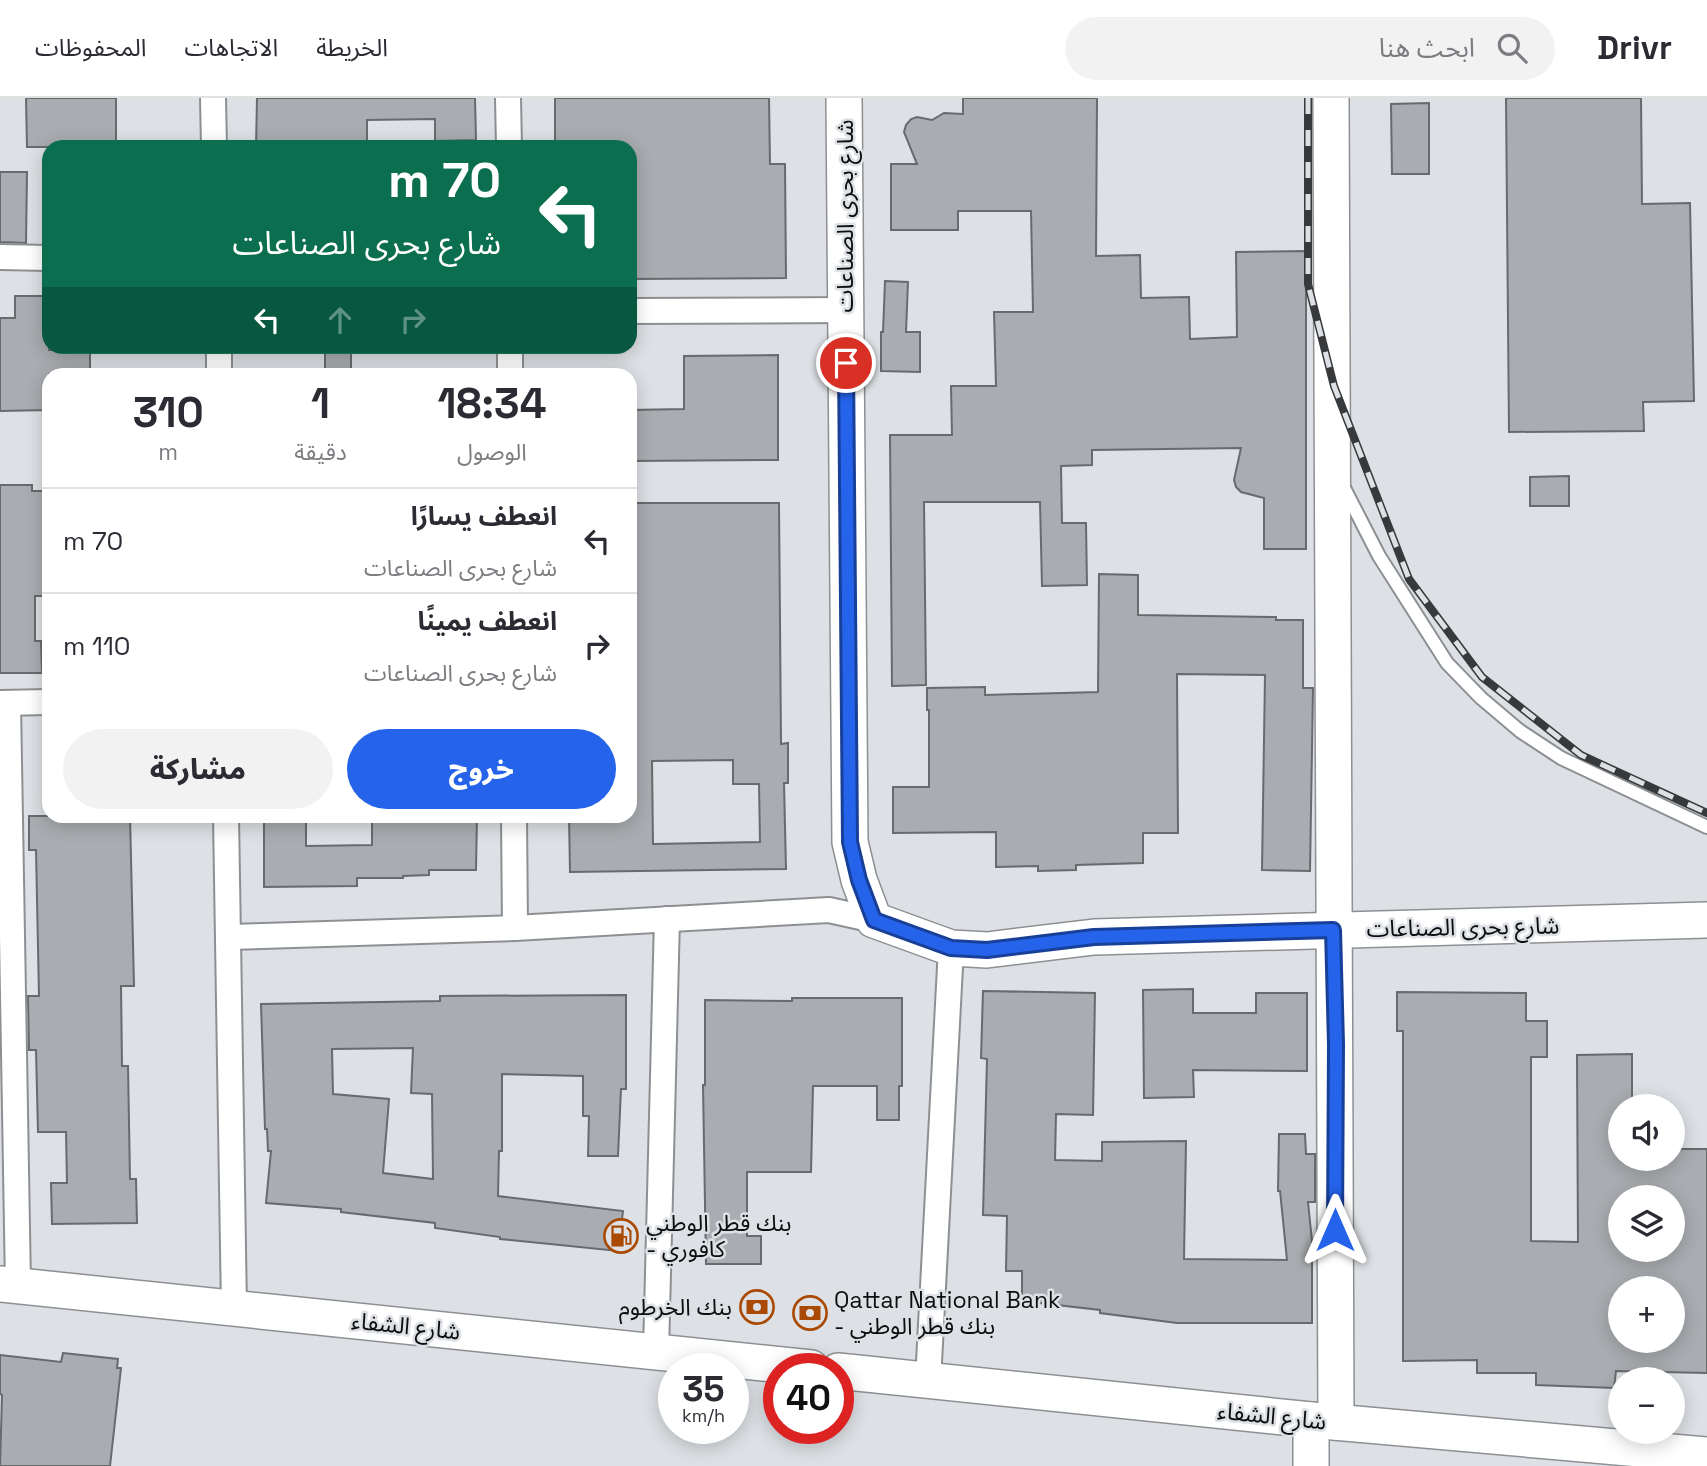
<!DOCTYPE html>
<html lang="ar">
<head>
<meta charset="utf-8">
<style>
	:root { --surface:#fff; --page:#f2f2f3; --text:#2b2b33; --muted:#7c7c81; --line:#e1e1e2; --accent:#2563eb }
	body { margin:0; font-family:"Space Grotesk","Noto Sans Arabic",sans-serif; background:var(--page); color:var(--text); direction:rtl; height:100vh; display:flex; flex-direction:column; font-size:26px; white-space:nowrap }
	* { box-sizing:border-box; margin:0 }
	p { font-size:23px; color:var(--muted) }
	.icon { flex:none; width:38px; height:38px; fill:none; stroke:currentColor; stroke-width:2; stroke-linecap:round; stroke-linejoin:round }
	.map { position:relative; flex:1; overflow:hidden; direction:ltr }
	.sheet { position:absolute; left:42px; top:270px; width:595px; height:455px; display:flex; flex-direction:column; background:var(--surface); border-radius:21px; box-shadow:0 4px 18px #0003; direction:rtl }
	.sheet>* { flex:none }
	.banner { position:absolute; left:42px; top:42px; width:595px; height:214px; border-radius:21px; box-shadow:0 4px 18px #0003; direction:rtl; background:#0b6e4f; color:#fff; overflow:hidden }
	.fabs { position:absolute; left:1608px; top:996px; display:grid; gap:14px }
	.fabs a { display:grid; place-items:center; width:77px; height:77px; border-radius:50%; background:var(--surface); box-shadow:0 4px 18px #0003; font-size:35px }
	.speed { position:absolute; left:658px; top:1255px; display:flex; gap:14px; font-size:35px; font-weight:700; text-align:center }
	.speed>* { display:grid; place-content:center; width:91px; height:91px; border-radius:50%; background:var(--surface); box-shadow:0 4px 18px #0003; line-height:1 }
	.speed small { font-size:18px; font-weight:400 }
	.speed .limit { border:10px solid #d22; background:#fff; color:#111 }
	.pin { position:absolute; display:grid; place-items:center; width:60px; height:60px; color:#fff; margin:-30px; border:4px solid #fff; border-radius:50%; box-shadow:0 2px 7px #0007 }
	.me { position:absolute; width:77px; margin:-38px; rotate:0deg; stroke-linejoin:round; filter:drop-shadow(0 0 5px #0008) }
	.turn { display:flex; align-items:center; gap:24px; height:147px; padding:0 21px; font-size:32px }
	.turn .icon { width:91px; height:91px; stroke-width:2.5 }
	.turn b { display:block; font-size:49px; line-height:60px }
	.lanes { display:flex; align-items:center; height:66px; padding:0 21px; background:#0003; justify-content:center; gap:35px; direction:ltr }
	.lanes .off { opacity:.35 }
	.eta { display:flex; justify-content:space-evenly; align-items:center; height:119px; text-align:center }
	.eta b { font-size:42px; font-weight:800; line-height:49px }
	.action { display:flex; gap:14px; margin-top:auto; padding:14px 21px }
	.action a { flex:1; height:80px; border-radius:42px; background:var(--accent); color:#fff; font-size:28px; font-weight:800; line-height:80px; text-align:center }
	.action a+a { background:var(--page); color:var(--text) }
	ul { padding:0; list-style:none }
	li { display:flex; align-items:center; gap:21px; height:105px; padding:0 21px; border-top:2px solid var(--line) }
	li div { flex:1 }
	li b { display:block; font-size:26px }
	li em { font-style:normal }
	header { display:flex; align-items:center; gap:42px; box-sizing:border-box; height:98px; padding:0 35px; background:var(--surface); border-bottom:2px solid var(--line) }
	header strong { font-size:33px }
	nav { display:flex; gap:38px; margin-inline-start:auto; font-size:24px }
	.search { width:490px; height:63px; background:var(--page); display:flex; align-items:center; gap:18px; box-sizing:border-box; padding:0 24px; border-radius:38px; color:var(--muted); font-size:26px }
	.map>svg:first-child { display:block }
	.building { fill:#a9acb0; stroke:#686a6e; stroke-width:2; fill-rule:evenodd }
	.lines { fill:none; stroke-linecap:round; stroke-linejoin:round }
	.lane-casing { stroke:#8d9093; stroke-width:16 }
	.street-casing { stroke:#8d9093; stroke-width:28 }
	.secondary-casing { stroke:#8d9093; stroke-width:38 }
	.lane { stroke:#fff; stroke-width:12 }
	.street { stroke:#fff; stroke-width:24 }
	.secondary { stroke:#fff; stroke-width:35 }
	.rail-casing { stroke:#38393b; stroke-width:8 }
	.rail { stroke:#dde0e4; stroke-width:5; stroke-dasharray:16; stroke-linecap:butt }
	.route-casing { stroke:#184099; stroke-width:18 }
	.route { stroke:#2563eb; stroke-width:12 }
	.labels { text-anchor:middle; stroke-width:5; stroke-linejoin:round; paint-order:stroke }
	.street-label { font-size:23px; fill:#0c0d0e; stroke:#dde0e4 }
	.poi-label { font-size:23px; fill:#0c0d0e; stroke:#dde0e4; text-anchor:start }
</style>
</head>
<body>
<header>
<strong>Drivr</strong>
<div class="search"><svg class="icon" aria-label="search" viewBox="0 0 24 24"><circle cx="10" cy="10" r="6"/><path d="M15 15l6 6"/></svg>ابحث هنا</div>
<nav><a>الخريطة</a><a>الاتجاهات</a><a>المحفوظات</a></nav>
</header>
<div class="map">
<svg width="1707" height="1368" viewBox="0 0 1707 1368">
	<rect width="100%" height="100%" fill="#dde0e4"/>
	<g class="building">
		<path d="M26,0h90v49h-89z"/>
		<path d="M257,0h218l1,42 -41,1v-22l-68,1v27h-111z"/>
		<path d="M555,0h214l1,66h15l1,114 -156,1v-132h-75z"/>
		<path d="M963,0h134l-1,158 44,-1 1,43 48,-1 1,42 47,-2 -1,-85 70,-1v298h-42v-51l-23,-6 -5,-5 -2,-7 7,-32 -149,2v15l-31,1 1,57h24l1,62 -45,1 -2,-84h-116l2,183 -34,1 -2,-251h62l-1,-49h45l-2,-74h39l-2,-101h-73v19h-67v-66h26l-13,-32 2,-7 5,-6 6,-2 15,3 12,-7 19,1z"/>
		<path d="M1506,0h135l1,106 48,-1 4,198 -51,1 1,29 -135,1z"/>
		<path d="M1429,5v71h-37l-1,-70z"/>
		<path d="M0,74h27l-1,71 -26,-1z"/>
		<path d="M885,183l23,1 -2,50h14v40l-39,-1v-39h2z"/>
		<path d="M15,198h34v54h41v24h-41v36l-49,1v-93h15z"/>
		<rect x="325" y="249" width="26" height="27"/>
		<path d="M778,257v105l-148,1v-51l54,-1v-53z"/>
		<path d="M1569,378v30h-39v-29z"/>
		<path d="M0,387h32v6h17v105h-14v45h6l1,32h-42z"/>
		<path d="M630,405h149l2,241 7,-1v40h-4l2,86 -216,3 -1,-56h61zM733,662v24h26l1,58 -107,2 -1,-83z"/>
		<path d="M1099,476l39,1v40l138,2v3h27v68h10l-3,183 -48,-1 3,-195 -88,-1 1,159h-35v30l-67,2v5l-38,1v-5l-42,1v-35l-103,1v-46h36v-77h-2v-22l58,-1v8l113,-3z"/>
		<path d="M29,718h101l4,170h-13l1,80h6l2,113h6l1,44 -85,1 -1,-41h16l-1,-51h-28l-2,-82h-7l-1,-54h11l-3,-146h-7z"/>
		<path d="M264,718h42v30l66,-1v-29h105l-1,54h-47v5l-26,1v2h-46v8l-93,1z"/>
		<path d="M1193,891v24h63v-20h51v78l-114,-1 1,27 -50,1 -1,-108z"/>
		<path d="M983,893l112,2 -2,122 -37,-1 -1,46 47,1v-19l84,-1 -2,118 103,1 -7,-69h-2l1,-57h26l1,20h9v48h-7l4,39v82h-135l-77,-10v-3l-78,-9v-30h-16l1,-55 -24,-1 4,-156 -6,-1z"/>
		<path d="M1397,894l129,1v28h21v36h-16v184l47,1 -1,-187 55,-1v52h-12v52h53v-9h34v224l-91,-2 -2,17 -78,-3v-12h-59v-13l-74,1v-330h-6zM1620,1099h53v53h-53zM1620,1190h53v52h-53z"/>
		<path d="M626,897v94h-5l-3,67h-30l1,-40h-6v-40l-81,-2v77h-3l-1,45 125,15 -5,40 -118,-12v-2l-65,-9v-5l-94,-11v-3l-75,-6 5,-52h-3l-1,-22h-2l-4,-125 179,-3v-5zM413,950l-2,45 21,1 1,85 -50,-6 6,-74 -56,-5 -1,-45z"/>
		<path d="M792,900h110v88h-3v34h-22v-34h-64l-2,86h-64v64h14v28h-55l-3,-179h2v-85l87,1z"/>
		<path d="M63,1255l55,6 -1,9h4l-11,98h-110l2,-71 -2,-1v-39l61,7z"/>
	</g>
	<g class="lines">
		<g class="lane-casing">
			<path id="lane" d="M1344,390l35,68 68,107 34,35 39,33 41,27 146,69"/>
		</g>
		<g class="street-casing">
			<g id="street">
				<path d="M213,0l1,49"/>
				<path d="M508,0l1,49"/>
				<path d="M0,159l49,1"/>
				<path d="M630,213l216,-1"/>
				<path d="M219,248v28"/>
				<path d="M510,248v28"/>
				<path d="M0,605l49,-1"/>
				<path d="M8,605l10,583"/>
				<path d="M226,718l8,493"/>
				<path d="M514,718l1,112"/>
				<path d="M229,839l286,-9 314,-18 45,10"/>
				<path d="M656,1254l11,-433"/>
				<path d="M928,1283l23,-433"/>
			</g>
		</g>
		<g class="secondary-casing">
			<g id="secondary">
				<path d="M844,0l6,744 9,38 15,40 77,28 36,2 107,-13 613,-17"/>
				<path d="M1331,0l5,1324"/>
				<path d="M0,1186l811,84"/>
				<path d="M838,1273l473,49 396,35"/>
				<path d="M1311,1368v-46"/>
			</g>
		</g>
		<use href="#lane" class="lane"/>
		<use href="#street" class="street"/>
		<use href="#secondary" class="secondary"/>
		<g class="rail-casing">
			<path id="rail" d="M1308,0v186l26,102 75,193 73,98 99,78 126,58"/>
		</g>
		<use href="#rail" class="rail"/>
	</g>
	<g class="lines">
		<g class="route-casing">
			<path id="route" d="M846,265l4,479 9,38 15,40 77,28 36,2 107,-13 239,-7 3,114 -1,186"/>
		</g>
		<use href="#route" class="route"/>
	</g>
	<defs>
		<g id="fuel-ring" transform="scale(1.75)"><circle r="9.5" fill="#dde0e4" stroke="#aa4902" stroke-width="1.5"/><path d="M-5.5-6h7V0h2V4h1.3V-2.5L3-4.5l.8-.8L6-3V5H2.5V1h-1V6h-7ZM-4.2-4.7v3.2H.2V-4.7Z" fill="#aa4902"/></g>
		<g id="bank-ring" transform="scale(1.75)"><circle r="9.5" fill="#dde0e4" stroke="#aa4902" stroke-width="1.5"/><path d="M-6-4H6V4H-6ZM0-2.3a2.3 2.3 0 1 0 0 4.6a2.3 2.3 0 1 0 0-4.6Z" fill="#aa4902"/></g>
	</defs>
	<g fill-rule="evenodd">
		<use href="#fuel-ring" x="621" y="1138"/>
		<use href="#bank-ring" x="757" y="1209"/>
		<use href="#bank-ring" x="810" y="1215"/>
	</g>
	<g class="labels">
		<g class="street-label">
			<text transform="translate(845 118) rotate(-90)" y="8">شارع بحرى الصناعات</text>
			<text transform="translate(1463 829) rotate(-1)" y="8">شارع بحرى الصناعات</text>
			<text transform="translate(406 1228) rotate(6)" y="8">شارع الشفاء</text>
			<text transform="translate(1272 1318) rotate(6)" y="8">شارع الشفاء</text>
		</g>
		<g class="poi-label">
			<text x="646" y="1133">بنك قطر الوطني<tspan x="646" dy="26">- كافوري</tspan></text>
			<text x="834" y="1210">Qattar National Bank<tspan x="834" dy="26">- بنك قطر الوطني</tspan></text>
			<text x="732" y="1217" text-anchor="end">بنك الخرطوم</text>
		</g>
	</g>
</svg>
<div class="fabs">
<a><svg class="icon" aria-label="sound" viewBox="0 0 24 24"><path d="M4 9h4l5-4v14l-5-4H4zM17 9q2 3 0 6"/></svg></a>
<a><svg class="icon" aria-label="layers" viewBox="0 0 24 24"><path d="M12 4l9 5-9 5-9-5zM3 14l9 5 9-5"/></svg></a>
<a>+</a>
<a>−</a>
</div>
<div class="speed"><div>35<small>km/h</small></div><div class="limit">40</div></div>
<div class="pin" style="left:846px;top:265px;background:#d93025"><svg class="icon" aria-label="arrive" viewBox="0 0 24 24"><path d="M6 21V4h12l-3 4 3 4H6"/></svg></div>
<svg class="me" style="left:1335px;top:1132px" viewBox="-20 -20 40 40"><path d="M0-17L14 15 0 8-14 15z" fill="#2563eb" stroke="#fff" stroke-width="4"/></svg>
<div class="banner">
<div class="turn"><svg class="icon" aria-label="left" viewBox="0 0 24 24"><path d="M17 20v-9H6M10 6l-5 5 5 5"/></svg><div><b>70 m</b>شارع بحرى الصناعات</div></div>
<div class="lanes"><svg class="icon" aria-label="left" viewBox="0 0 24 24"><path d="M17 20v-9H6M10 6l-5 5 5 5"/></svg><svg class="icon off" aria-label="ahead" viewBox="0 0 24 24"><path d="M12 20V5M6 11l6-6 6 6"/></svg><svg class="icon off" aria-label="right" viewBox="0 0 24 24"><path d="M7 20v-9h11M14 6l5 5-5 5"/></svg></div>
</div>
<section class="sheet">
<div class="eta">
<div><b>18:34</b><p>الوصول</p></div>
<div><b>1</b><p>دقيقة</p></div>
<div><b>310</b><p>m</p></div>
</div>
<ul>
<li><svg class="icon" aria-label="left" viewBox="0 0 24 24"><path d="M17 20v-9H6M10 6l-5 5 5 5"/></svg><div><b>انعطف يسارًا</b><p>شارع بحرى الصناعات</p></div><em>70 m</em></li>
<li><svg class="icon" aria-label="right" viewBox="0 0 24 24"><path d="M7 20v-9h11M14 6l5 5-5 5"/></svg><div><b>انعطف يمينًا</b><p>شارع بحرى الصناعات</p></div><em>110 m</em></li>
</ul>
<div class="action"><a>خروج</a><a>مشاركة</a></div>
</section>
</div>
</body>
</html>
